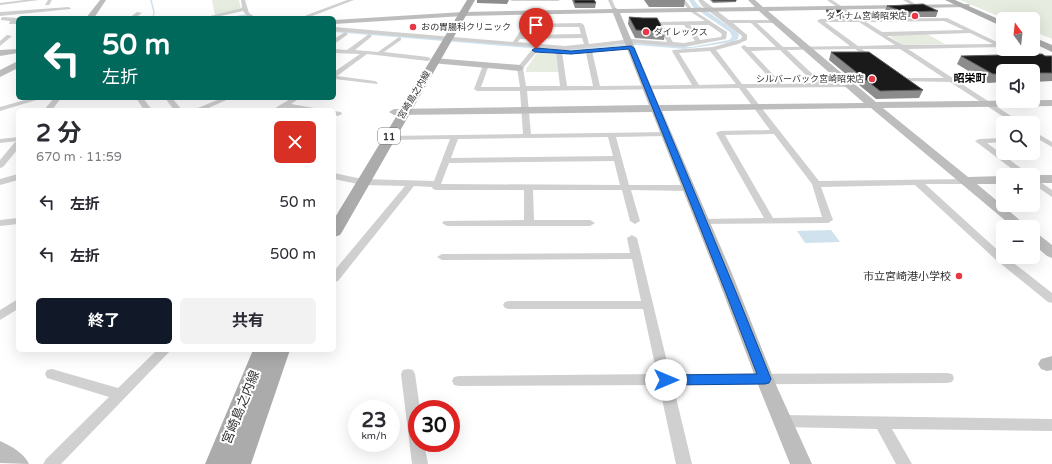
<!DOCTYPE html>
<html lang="ja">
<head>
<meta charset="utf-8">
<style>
	:root { --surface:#fff; --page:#f2f2f3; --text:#2b2b33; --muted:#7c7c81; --accent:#111827 }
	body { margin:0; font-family:"Varela Round","Noto Sans JP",sans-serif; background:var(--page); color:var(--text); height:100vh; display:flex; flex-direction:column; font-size:15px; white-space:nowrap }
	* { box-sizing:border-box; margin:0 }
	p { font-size:13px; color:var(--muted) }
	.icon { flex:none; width:22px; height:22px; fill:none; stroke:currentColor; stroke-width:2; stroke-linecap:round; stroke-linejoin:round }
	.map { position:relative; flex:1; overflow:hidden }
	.side { position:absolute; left:16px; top:108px; width:320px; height:244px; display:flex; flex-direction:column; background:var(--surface); border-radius:6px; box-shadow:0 4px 16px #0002 }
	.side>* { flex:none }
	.top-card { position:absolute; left:16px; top:16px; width:320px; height:84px; border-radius:6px; box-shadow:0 4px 16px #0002; background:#00695c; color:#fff; overflow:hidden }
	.needle { width:26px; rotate:345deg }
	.tools { position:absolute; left:996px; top:12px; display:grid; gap:8px }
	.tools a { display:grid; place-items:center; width:44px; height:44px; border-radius:6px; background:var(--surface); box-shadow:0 4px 16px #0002; font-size:20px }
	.speed { position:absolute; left:348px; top:400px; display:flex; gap:8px; font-size:20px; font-weight:700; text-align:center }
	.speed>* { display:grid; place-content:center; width:52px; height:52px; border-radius:50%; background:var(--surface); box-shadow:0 4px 16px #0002; line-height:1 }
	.speed small { font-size:10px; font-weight:400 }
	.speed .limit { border:6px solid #d22; background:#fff; color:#111 }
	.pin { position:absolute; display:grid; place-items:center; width:34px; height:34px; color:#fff; margin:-41px -17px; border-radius:50% 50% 50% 0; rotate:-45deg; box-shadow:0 0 4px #0007 }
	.pin .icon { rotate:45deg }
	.me { position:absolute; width:44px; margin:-22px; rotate:90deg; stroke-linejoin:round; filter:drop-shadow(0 0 3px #0008) }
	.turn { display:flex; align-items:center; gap:14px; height:84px; padding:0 20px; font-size:18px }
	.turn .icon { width:52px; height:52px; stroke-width:2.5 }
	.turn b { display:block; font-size:28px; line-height:34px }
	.round { display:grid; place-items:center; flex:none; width:42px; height:42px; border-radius:6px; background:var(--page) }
	.headline { display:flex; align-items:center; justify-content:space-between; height:68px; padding:0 20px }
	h1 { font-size:24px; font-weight:700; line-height:30px }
	.cta { display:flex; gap:8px; margin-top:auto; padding:8px 20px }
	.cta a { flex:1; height:46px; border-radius:6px; background:var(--accent); color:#fff; font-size:16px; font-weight:700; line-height:46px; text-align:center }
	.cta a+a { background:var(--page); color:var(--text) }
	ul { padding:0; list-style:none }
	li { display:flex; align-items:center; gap:12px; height:52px; padding:0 20px }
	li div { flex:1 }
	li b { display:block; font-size:15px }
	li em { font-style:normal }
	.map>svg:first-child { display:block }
	.green { fill:#e6ecdf }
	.water { fill:#cfe2ee }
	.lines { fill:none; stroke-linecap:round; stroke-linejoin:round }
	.stream { stroke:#cfe2ee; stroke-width:1.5 }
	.street { fill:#d0d0d0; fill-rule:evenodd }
	.secondary { fill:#bdbdbd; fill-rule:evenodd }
	.primary { fill:#ababab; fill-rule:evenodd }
	.wall { fill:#8c8c8c }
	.building { fill:#1a1a1a; stroke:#5f5f5f }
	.route { fill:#1a73e8; stroke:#114b97 }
	.poi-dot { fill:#e63946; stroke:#fff; stroke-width:1.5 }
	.labels { text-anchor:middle; stroke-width:4; stroke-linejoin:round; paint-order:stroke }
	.far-poi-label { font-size:9px; fill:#333; stroke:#fff; text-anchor:end }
	.far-street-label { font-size:9px; fill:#333; stroke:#fff }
	.shield { fill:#fff; stroke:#707070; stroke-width:1 }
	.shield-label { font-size:10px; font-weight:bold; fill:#333 }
	.far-quarter-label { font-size:11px; font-weight:bold; fill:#000; stroke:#fff }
	.poi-label { font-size:11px; fill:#333; stroke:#fff; text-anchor:end }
	.near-street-label { font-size:13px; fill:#333; stroke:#fff }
</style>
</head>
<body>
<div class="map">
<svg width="1052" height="464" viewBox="0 0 1052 464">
	<rect width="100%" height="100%" fill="#fff"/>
	<g class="green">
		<path d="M212,0h27l2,9 -26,6z"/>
		<path d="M960,0h92v39l-19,-8v-12h-28z"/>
		<path d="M927,34l18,10 -42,1 -15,-10z"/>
		<path d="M540,52l16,2 3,18h-33v-3l11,-16z"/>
	</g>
	<g class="water">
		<path d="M689,0h5l4,5 39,27 2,3 -1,4 -6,3 -47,7 -49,-4 -71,6 -231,-19v-2l232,19 69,-6 56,4 38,-7 3,-3 -2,-5 -37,-25z"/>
		<path d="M831,230l9,12 -35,1 -8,-12z"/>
	</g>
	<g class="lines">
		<g class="stream">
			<path d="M151,0l3,12 -1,6"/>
			<path d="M230,18l15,-3 15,3"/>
		</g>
		<g class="street">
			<path d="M24,0h15l-39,5v-2z"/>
			<path d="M48,0h4l-3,5h-4z"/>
			<path d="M241,0h4l4,13 8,5h-8l-6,-7 -31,7h-10l40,-10z"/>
			<path d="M347,0h7l-47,18h-8z"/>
			<path d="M510,0h50l-2,1h-46z"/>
			<path d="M608,0h4l5,11h-4z"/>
			<path d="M680,0h5l8,10 34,22 -1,7 -42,8 -52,-4 -67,7 -25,-2 -17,20 3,18h34l-4,-34 3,-2 3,2 5,34h26l-7,-33 -9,1 -3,-2c4,-3 14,-4 18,-1l8,35 92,-1 -20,-34 1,-1 40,-3 28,-8 1,-3 -40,-30 -4,-6h5l26,20h49l1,1 -3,2h-19l26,24 67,-1 -33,-25 3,-2h34l-27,-19h5l29,19 86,-1 56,27v2l-95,2 114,74h-9l-63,-41 -51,-1 -5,-4 1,-1h4l4,2h41l-44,-29h-38l13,10v2l-2,1 -18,-13 -68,1 35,33h28l3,2 -3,2 -104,1 73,93 149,-2 1,2 -4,3h-40l78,71v2h3l46,36v10l-4,-1 -53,-43 -80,-74 -94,2 12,33 -5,3 -129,1 -2,-2 5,-3 62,-1 -48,-85 4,-2 50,-1 -31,-42 -212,3 4,43 138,-2 1,2 -4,2 -50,1 13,48h59l5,3 -5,3 -57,-1 9,31 -5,3 -5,-3 -8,-31h-89l1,30h56l5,3 -5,3h-143l-5,-3 2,-2 80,-1v-30h-88l-3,-1 -1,-2 -18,-1 -76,95 -4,1v-11l71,-85 -43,-1 -28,-6v-6l28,6 72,2 16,-42 -61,1 -4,-2 1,-2 137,-2 -3,-43h-43l-3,-2 9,-24 3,-2 3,2 -8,22h39l-3,-19 17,-21 -200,-16v-4l179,15 12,-18 56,-1 3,2 5,19 43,-5 35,3 -10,-20 48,-1 -14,-9zM944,21l20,9 -82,2 -16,-10zM825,22h34l36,23 -37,1zM733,23h18l25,24h-29l-3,-2 -3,2 34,37h-33l-26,-34 22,-6 9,-4v-5zM663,25h21l11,16 -11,2 -11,-1zM690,25h19l13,9 -1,3 -21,3zM529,27h50l2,7 -58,1zM970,33l23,11 -90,1 -16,-9zM582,38l2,6 -19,2 -47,-4 2,-3zM780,50l34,33 -32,1 -31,-33zM710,51l26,33 -37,1 -20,-32zM774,134l38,50 10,33 -49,1 -48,-83zM608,137l5,19 -162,2 7,-19zM614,161l6,24 -179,-1 8,-21z"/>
			<path d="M903,0h6l8,5 -4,1z"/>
			<path d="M69,7l2,2 -71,7v-4z"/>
			<path d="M137,12l5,1 -7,5h-6z"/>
			<path d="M3,17l14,1 1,6h-9l1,-3 -9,-1v-2z"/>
			<path d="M345,32l3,2 -1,1 -13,9v-5z"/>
			<path d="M369,34l3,2 -1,1 -16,13 23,2 21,-15 2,1v2l-17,12 44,5 3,2 -3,2 -61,-7 -30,22 38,5 3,2 -1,1 -43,-5v-7l26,-18 -26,-1v-4l13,1z"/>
			<path d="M7,35l5,1 -12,10v-5z"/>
			<path d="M32,98h11l-43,13v-4z"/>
			<path d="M54,98h7l-9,12h-8z"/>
			<path d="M136,98h7l9,12h-8z"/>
			<path d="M165,98h7l10,12h-8z"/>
			<path d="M222,98h9l-27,12h-11z"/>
			<path d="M292,98h8l-9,6 23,4 4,2c-11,0 -20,-1 -30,-2 -5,-1 -10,2 -16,2z"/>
			<path d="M334,111l7,1 1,2 -4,2 -4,-1z"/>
			<path d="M1033,131l19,11v5l-19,-11z"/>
			<path d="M18,137v4l-18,2v-4z"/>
			<path d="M1003,138v4l-16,1 43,32h-10l-45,-34 4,-2z"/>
			<path d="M15,142h3v7l-15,18 -3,1v-8z"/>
			<path d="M18,174v6l-18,5v-6z"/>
			<path d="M1033,177l19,13v7l-19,-13z"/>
			<path d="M18,218v6l-18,2v-6z"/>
			<path d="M632,235l5,3 33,136 277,-1 5,1 2,4 -2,4 -5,1 -274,2 19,79h-16l-17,-79 -200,1 -5,-1 -2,-4 2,-4 5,-1 198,-2 -14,-65h-134l-4,-1 -2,-3 2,-3 4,-1h132l-9,-42 -190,1 -5,-3 5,-3 188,-1 -3,-15z"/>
			<path d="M18,299v10l-18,11v-10z"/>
			<path d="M157,350h14l-110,114h-18l3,-5 63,-62 -62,-19 -2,-4 2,-4 5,-1 66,19z"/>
			<path d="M408,369l5,1 2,4 5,35h-3v34h7l4,21h-16l-11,-90 2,-4z"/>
			<path d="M783,415l269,4v12l-160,-2 20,35h-16l-19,-35 -94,-2 -5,-2 -2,-4 2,-4z"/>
		</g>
		<g class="secondary">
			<path d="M100,0h6l-12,18h-8z"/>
			<path d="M748,0h7l8,7 206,-3 1,1 -3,2 -199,4 108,91 176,-2v6l-169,2 85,69 35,-1v8h-26l51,43h-15l-142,-119 -209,3 69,160 46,116 35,77h-22l-31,-77 -44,-116 -63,-159 -258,3 -5,-3 5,-3 255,-4 -36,-92 -150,3 -129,8v-4l129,-8 149,-3 3,-1 3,1 137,-2zM759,11l105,92 -205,2 -39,-92z"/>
			<path d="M18,49v4l-18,3v-6z"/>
			<path d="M434,58l86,7 4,3 -4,3 -89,-8 -1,-2z"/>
			<path d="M18,61v7l-18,9v-7z"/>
			<rect x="1033" y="175" width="19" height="8"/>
			<path d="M1033,233l5,1 14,11v13l-5,-2 -14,-12z"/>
			<path d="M1052,356v14l-5,1 -6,-2 -3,-5 3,-5z"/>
			<path d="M0,441c11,5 24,12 29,23l-29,-1z"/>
		</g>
		<g class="primary">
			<path d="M467,0h8l-133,232 -2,3 -6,2v-18z"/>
			<path d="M945,0h10l48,21v6z"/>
			<path d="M1033,37l19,8v7l-19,-9z"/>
			<path d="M253,350h37l-39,114h-46z"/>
		</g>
	</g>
	<g class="wall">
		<path d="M477,0h32l-2,4 -30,-1z"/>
		<path d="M572,0h22l2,3 -1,5h-20z"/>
		<path d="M644,0h41l-1,7h-35z"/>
		<path d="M710,0h26v2l-23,1z"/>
		<path d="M887,5l51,6 -2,6h-34l-17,-6z"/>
		<path d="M826,10l24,6 -1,2h-14l-9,-6z"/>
		<path d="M629,17l36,15 -1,8 -29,-2 -7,-14z"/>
		<path d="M831,52l92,38 -4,8 -43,1 -47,-39z"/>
		<path d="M961,56h91v25l-19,1v-11h-30v11l-15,1 -31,-19z"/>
	</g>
	<g class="building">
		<path d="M574,0h20l2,3h-21z"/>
		<path d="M712,0h24v1h-23z"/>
		<path d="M923,4l15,7 -34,1 -17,-6z"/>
		<path d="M826,10h15l9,6h-15z"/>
		<path d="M629,17l14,1h14l8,14 -29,-2z"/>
		<path d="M831,52h38l54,38 -43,1z"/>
		<path d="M1042,54l3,2h7v17h-19v-2h-30v3h-10l-32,-18z"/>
	</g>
	<path class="route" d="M631,46l3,2c46,110 93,220 137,331l-2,4 -4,1 -99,1 -5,-2 -1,-3 1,-4 5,-1 91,-1c-41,-109 -85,-216 -128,-325l-58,5 -36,-2 -3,-2 4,-2 35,3z"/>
	<g class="poi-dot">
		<circle cx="915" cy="16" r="4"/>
		<circle cx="413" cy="27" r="4"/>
		<circle cx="646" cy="32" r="4"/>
		<circle cx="872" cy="79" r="4"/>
		<circle cx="959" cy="276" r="4"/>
	</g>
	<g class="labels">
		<g class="far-poi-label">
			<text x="907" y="19">ダイナム宮崎昭栄店</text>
			<text x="421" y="30" text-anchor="start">おの胃腸科クリニック</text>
			<text x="654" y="35" text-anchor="start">ダイレックス</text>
			<text x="864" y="82">シルバーバック宮崎昭栄店</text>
		</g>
		<g class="far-street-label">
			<text transform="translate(414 95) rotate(-59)" y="3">宮崎島之内線</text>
		</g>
		<rect class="shield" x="378" y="128" width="22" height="16" rx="3"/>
		<g class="shield-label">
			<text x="389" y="140">11</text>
		</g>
		<g class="far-quarter-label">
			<text x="970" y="82">昭栄町</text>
		</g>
		<g class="poi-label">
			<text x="951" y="280">市立宮崎港小学校</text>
		</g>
		<g class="near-street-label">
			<text transform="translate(240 407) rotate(-68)" y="5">宮崎島之内線</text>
		</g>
	</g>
</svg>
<div class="tools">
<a><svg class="needle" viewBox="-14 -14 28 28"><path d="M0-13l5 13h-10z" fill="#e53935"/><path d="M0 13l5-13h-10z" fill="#7c7c81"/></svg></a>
<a><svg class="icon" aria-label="sound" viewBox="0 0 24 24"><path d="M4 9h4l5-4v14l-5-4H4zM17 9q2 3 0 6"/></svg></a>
<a><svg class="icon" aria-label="search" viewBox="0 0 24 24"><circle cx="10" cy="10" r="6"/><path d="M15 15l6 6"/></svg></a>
<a>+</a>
<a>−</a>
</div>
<div class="speed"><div>23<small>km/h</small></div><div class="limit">30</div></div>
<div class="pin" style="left:536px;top:49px;background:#d93025"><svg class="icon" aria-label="arrive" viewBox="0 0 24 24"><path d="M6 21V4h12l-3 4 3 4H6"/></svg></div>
<svg class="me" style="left:666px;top:380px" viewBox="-20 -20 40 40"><circle r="19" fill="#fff"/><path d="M0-13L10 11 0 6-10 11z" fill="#1a73e8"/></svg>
<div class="top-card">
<div class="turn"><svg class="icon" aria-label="left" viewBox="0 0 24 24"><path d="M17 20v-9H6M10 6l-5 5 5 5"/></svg><div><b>50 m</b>左折</div></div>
</div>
<section class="side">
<div class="headline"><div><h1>2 分</h1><p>670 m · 11:59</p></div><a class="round" style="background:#d93025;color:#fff"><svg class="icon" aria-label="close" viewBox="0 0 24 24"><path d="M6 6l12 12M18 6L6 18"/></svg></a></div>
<ul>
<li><svg class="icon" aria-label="left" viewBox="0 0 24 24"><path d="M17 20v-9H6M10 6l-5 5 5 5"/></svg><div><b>左折</b></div><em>50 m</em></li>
<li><svg class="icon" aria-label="left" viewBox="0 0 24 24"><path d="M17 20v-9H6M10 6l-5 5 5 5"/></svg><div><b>左折</b></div><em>500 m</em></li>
</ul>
<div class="cta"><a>終了</a><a>共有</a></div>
</section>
</div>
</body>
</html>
